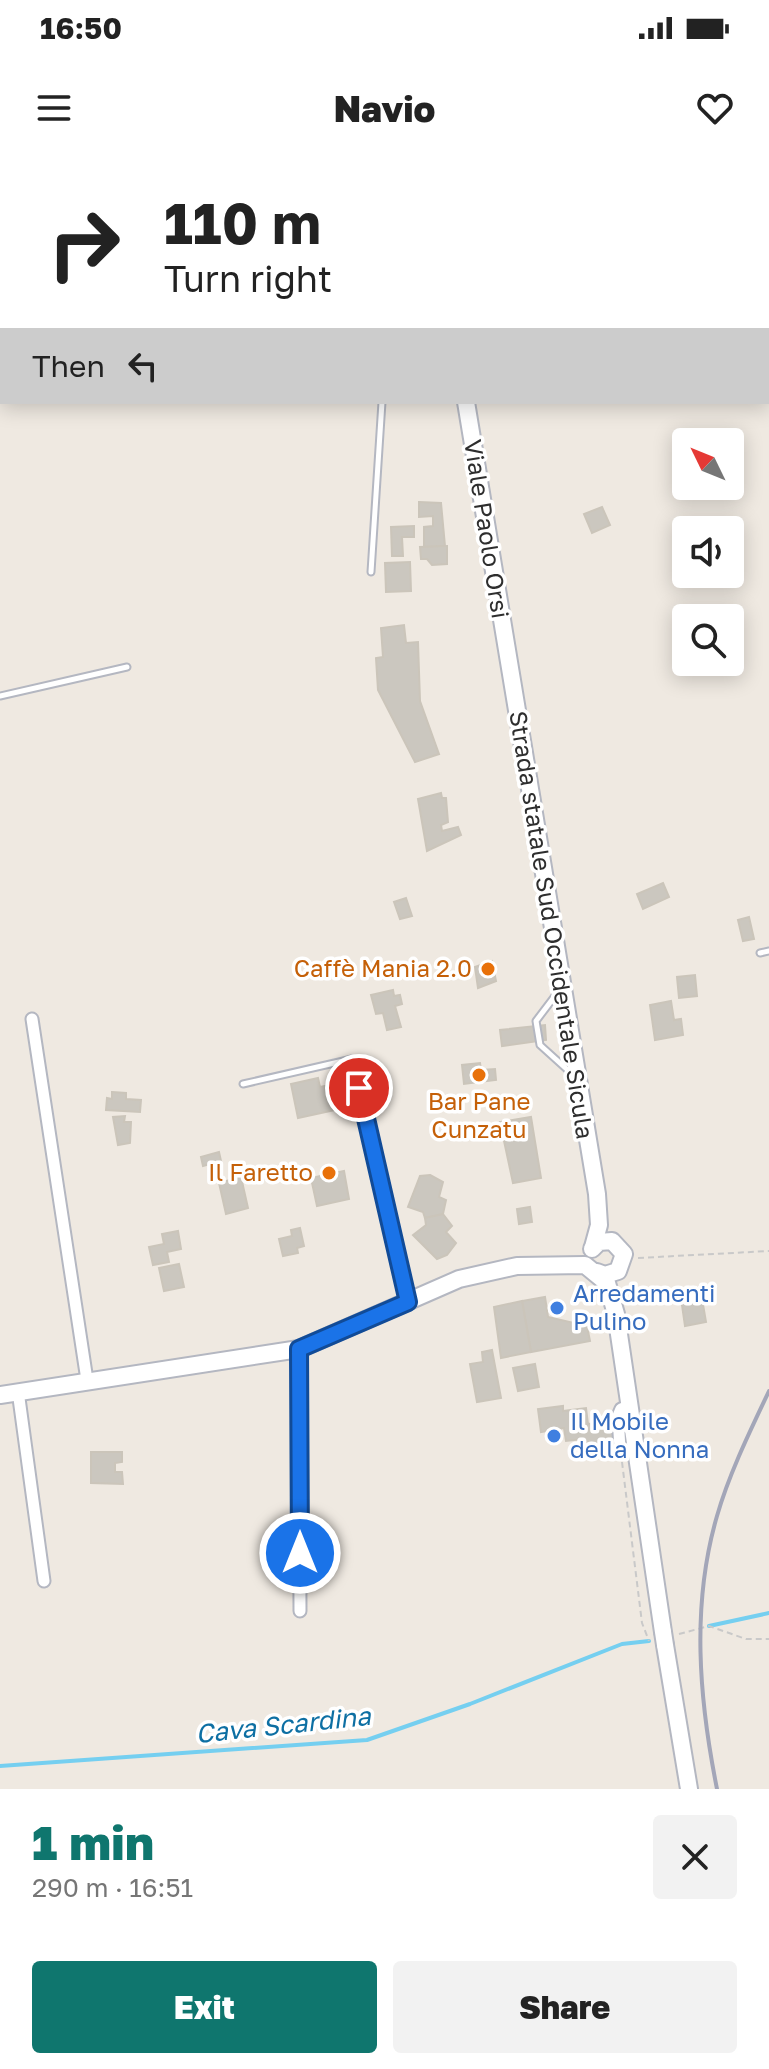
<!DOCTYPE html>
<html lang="en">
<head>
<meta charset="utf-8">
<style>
	:root { --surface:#fff; --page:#f2f2f2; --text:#222; --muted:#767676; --accent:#0f766e }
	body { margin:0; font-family:"Golos Text",sans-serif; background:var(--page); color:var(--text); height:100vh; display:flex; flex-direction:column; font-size:30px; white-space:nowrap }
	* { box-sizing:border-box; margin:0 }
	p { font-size:26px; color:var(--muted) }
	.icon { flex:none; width:44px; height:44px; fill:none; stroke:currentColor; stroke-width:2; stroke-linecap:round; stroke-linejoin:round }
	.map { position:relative; height:1629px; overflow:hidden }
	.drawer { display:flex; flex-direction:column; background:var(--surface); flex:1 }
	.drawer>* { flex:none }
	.guide { position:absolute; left:0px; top:0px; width:770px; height:244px; box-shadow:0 4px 20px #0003; background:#fff; color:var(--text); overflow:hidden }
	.needle { width:52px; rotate:313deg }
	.buttons { position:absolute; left:672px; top:268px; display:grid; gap:16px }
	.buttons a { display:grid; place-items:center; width:72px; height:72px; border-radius:8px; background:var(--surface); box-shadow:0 4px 20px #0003; font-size:40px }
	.pin { position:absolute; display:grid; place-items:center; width:68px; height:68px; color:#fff; margin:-34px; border:4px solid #fff; border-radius:50%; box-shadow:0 2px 8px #0007 }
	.me { position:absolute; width:88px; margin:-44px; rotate:0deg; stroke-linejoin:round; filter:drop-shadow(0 0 6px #0008) }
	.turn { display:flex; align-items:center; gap:28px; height:168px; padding:0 32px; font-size:36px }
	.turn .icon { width:104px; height:104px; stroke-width:2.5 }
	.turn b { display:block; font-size:56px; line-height:68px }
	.then { display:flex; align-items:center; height:76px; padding:0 32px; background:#0003; gap:16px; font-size:30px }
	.round { display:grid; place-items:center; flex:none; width:84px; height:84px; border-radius:8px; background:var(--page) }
	.overview { display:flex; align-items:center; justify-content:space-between; height:136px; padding:0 32px }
	h1 { font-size:48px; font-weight:800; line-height:60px; color:var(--accent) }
	.primary-button { display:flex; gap:16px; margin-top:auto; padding:16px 32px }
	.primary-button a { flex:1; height:92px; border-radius:8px; background:var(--accent); color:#fff; font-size:32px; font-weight:800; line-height:92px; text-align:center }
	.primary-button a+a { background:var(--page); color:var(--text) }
	.status { display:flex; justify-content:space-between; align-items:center; height:56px; padding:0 40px; background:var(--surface); direction:ltr }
	.status svg { height:22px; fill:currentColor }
	header { display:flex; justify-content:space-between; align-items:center; height:104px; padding:0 32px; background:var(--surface); font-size:36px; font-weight:800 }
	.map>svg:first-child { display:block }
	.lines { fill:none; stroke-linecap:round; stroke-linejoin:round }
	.stream { stroke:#75cff0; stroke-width:4 }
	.building { fill:#cbc7bf; stroke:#cbc5ba; stroke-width:2 }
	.lane-casing { stroke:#b4b7c1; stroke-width:9 }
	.street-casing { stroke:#b4b7c1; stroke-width:15 }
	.secondary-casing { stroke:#b4b7c1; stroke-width:20 }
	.path { stroke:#c9c9c9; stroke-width:2; stroke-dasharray:6 4; stroke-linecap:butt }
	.lane { stroke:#fff; stroke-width:5 }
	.street { stroke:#fff; stroke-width:11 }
	.secondary { stroke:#fff; stroke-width:16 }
	.rail { stroke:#a3a6b8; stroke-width:4 }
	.secondary-bridge-casing { stroke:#b4b7c1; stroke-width:20; stroke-linecap:butt }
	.secondary-bridge { stroke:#fff; stroke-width:16 }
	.route-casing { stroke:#114b97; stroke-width:20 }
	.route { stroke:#1a73e8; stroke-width:14 }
	.food-dot { fill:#e8710a; stroke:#fff; stroke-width:3 }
	.shop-dot { fill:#3f7fe0; stroke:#fff; stroke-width:3 }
	.labels { text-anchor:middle; stroke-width:7; stroke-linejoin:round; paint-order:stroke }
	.street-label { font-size:24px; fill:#2e2e2e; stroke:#fff }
	.food-label { font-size:24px; fill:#c56008; stroke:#fff; text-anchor:end }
	.shop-label { font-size:24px; fill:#366cbe; stroke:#fff; text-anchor:start }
	.water-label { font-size:26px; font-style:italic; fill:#0d6fa3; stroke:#fff }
</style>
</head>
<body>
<div class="status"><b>16:50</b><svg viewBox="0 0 49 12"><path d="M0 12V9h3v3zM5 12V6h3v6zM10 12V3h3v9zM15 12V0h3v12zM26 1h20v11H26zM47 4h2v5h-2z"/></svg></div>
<header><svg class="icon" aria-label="menu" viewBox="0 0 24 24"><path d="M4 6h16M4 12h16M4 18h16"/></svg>Navio<svg class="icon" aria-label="heart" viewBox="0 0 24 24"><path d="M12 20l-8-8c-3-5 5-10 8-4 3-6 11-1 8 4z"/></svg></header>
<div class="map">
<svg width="769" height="1629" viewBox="0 0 769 1629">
	<rect width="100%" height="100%" fill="#efe9e1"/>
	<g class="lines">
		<g class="stream">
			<path d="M709,1466l60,-13"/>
			<path d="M0,1606l367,-26 103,-36 152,-60 27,-3"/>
		</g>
	</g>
	<g class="building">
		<path d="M419,342l22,1 4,43 -21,1v-20l9,-1v-10l-14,1z"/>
		<path d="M602,347l8,18 -18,8 -8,-19z"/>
		<path d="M414,366v11h-12l1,19h-11l-1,-29z"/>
		<path d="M447,386v18l-15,1 -5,-6h-6l-1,-12z"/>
		<path d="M410,402l1,29 -25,1 -1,-29z"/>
		<path d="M404,465l2,18 12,-1 2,59 19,53 -24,8 -37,-72 -2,-32 7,-1 -2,-29z"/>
		<path d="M441,633l1,5h4l2,24 -7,3 1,6 16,-4 3,8 -34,16 -9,-52z"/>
		<path d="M663,723l6,14 -26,12 -6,-15z"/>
		<path d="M406,738l6,18 -12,3 -6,-17z"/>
		<path d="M749,757l5,22 -11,2 -5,-21z"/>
		<path d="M492,801l4,20 -18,7 -3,-21z"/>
		<path d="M695,815l2,21 -18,2 -2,-21z"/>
		<path d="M393,830l1,6 6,-1 2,9 -7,2 6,21 -14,3 -4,-17 -7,1 -5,-19z"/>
		<path d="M671,841l3,19 7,-1 2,16 -28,5 -5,-35z"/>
		<path d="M545,865l1,15 -44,6 -2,-16z"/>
		<path d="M480,903l1,7 14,-1 1,11 -32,4 -2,-19z"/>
		<path d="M318,918l2,9 10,-2 5,25 -37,8 -7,-34z"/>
		<path d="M112,932l14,1v6l15,1 -1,12 -34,-2 1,-12 5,1z"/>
		<path d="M125,956l-1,6h7l-1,21 -12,2 -5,-28z"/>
		<path d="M531,957l10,61 -28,5 -13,-61z"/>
		<path d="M219,992l2,9 -18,5 -2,-9z"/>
		<path d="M344,1011l5,28 -32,7 -6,-28z"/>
		<path d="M430,1015l13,7 -4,15 7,3 -3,14 -18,4 -2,-6 -15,-5 12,-31z"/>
		<path d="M241,1017l7,31 -22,6 -7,-31z"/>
		<path d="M530,1047l2,15 -13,2 -2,-15z"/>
		<path d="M443,1054l9,12 -6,6 10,11 -9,12 -10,4 -24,-24 13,-10 -1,-7z"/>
		<path d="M300,1068l4,18 -7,2 1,5 -15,3 -4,-17 13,-3 -1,-6z"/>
		<path d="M178,1071l3,18 -14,3 2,10 -16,3 -4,-18 15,-3 -2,-10z"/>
		<path d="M179,1104l5,23 -20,4 -5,-23z"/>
		<path d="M700,1127l6,35 -21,4 -5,-35z"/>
		<path d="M545,1137l3,20 39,9 3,15 -59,11 -9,-51z"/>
		<path d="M522,1141l9,51 -30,6 -7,-51z"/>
		<path d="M492,1190l9,48 -24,4 -7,-38 13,-2 -1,-10z"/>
		<path d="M535,1204l4,23 -21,4 -5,-23z"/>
		<path d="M563,1246v5l23,-3 2,16 23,-3 4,27 -30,4 -2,-13 -17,2 -2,-13 -23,4 -3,-23z"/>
		<path d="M91,1292h31v10l-7,1v9h7l1,12 -32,-1z"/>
	</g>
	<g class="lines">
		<g class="lane-casing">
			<g id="lane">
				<path d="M741,0l1,2"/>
				<path d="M768,67l1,3"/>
				<path d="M371,412l11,-170"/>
				<path d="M0,536l127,-29"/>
				<path d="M760,793l9,-2"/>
				<path d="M558,832l-22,29 4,24 31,28"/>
				<path d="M243,924l109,-25 7,28"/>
			</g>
		</g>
		<g class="street-casing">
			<g id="street">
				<path d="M32,859l55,361"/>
				<path d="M359,928l49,214"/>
				<path d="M299,1189l1,262"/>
				<path d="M18,1231l26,190"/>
				<path d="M620,1289l-2,-33 3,-7 7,-3"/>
			</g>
		</g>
		<g class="secondary-casing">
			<g id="secondary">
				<path d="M425,0v2"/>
				<path d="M466,242l131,792 2,31 -6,22"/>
				<path d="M592,1089l7,-7 13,-1 12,13 -6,17 -13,4 -8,-3"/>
				<path d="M0,1235l299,-46 160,-70 58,-13 68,-1 22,18 9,31 47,318"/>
				<path d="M665,1485l24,144"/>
			</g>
		</g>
		<g class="path">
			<path d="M638,1098l131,-7"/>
			<path d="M622,1302l20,161 7,18"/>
			<path d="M679,1474l30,-8 37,13h23"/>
		</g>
		<use href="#lane" class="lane"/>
		<use href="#street" class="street"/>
		<use href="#secondary" class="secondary"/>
		<g class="rail">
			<path d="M728,0l1,2"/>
			<path d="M768,108l1,3"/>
			<path d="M717,1629c-18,-90 -26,-184 0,-273 12,-42 33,-85 52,-125"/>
		</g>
		<g class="secondary-bridge-casing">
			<path id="secondary-bridge" d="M663,1472l2,13"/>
		</g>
		<use href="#secondary-bridge" class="secondary-bridge"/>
	</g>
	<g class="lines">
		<g class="route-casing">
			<path id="route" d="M300,1393l-1,-204 109,-47 -49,-214"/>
		</g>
		<use href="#route" class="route"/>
	</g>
	<g class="food-dot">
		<circle cx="488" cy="809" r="8"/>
		<circle cx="479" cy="915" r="8"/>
		<circle cx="329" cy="1013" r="8"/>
	</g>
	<g class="shop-dot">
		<circle cx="557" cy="1148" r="8"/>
		<circle cx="554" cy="1276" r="8"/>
	</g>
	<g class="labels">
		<g class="street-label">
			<text transform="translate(486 369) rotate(81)" y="8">Viale Paolo Orsi</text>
			<text transform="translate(551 765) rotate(81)" y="8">Strada statale Sud Occidentale Sicula</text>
		</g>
		<g class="food-label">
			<text x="472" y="817">Caffè Mania 2.0</text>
			<text x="479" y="950" text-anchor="middle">Bar Pane<tspan x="479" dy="28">Cunzatu</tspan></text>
			<text x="313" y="1021">Il Faretto</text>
		</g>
		<g class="shop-label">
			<text x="573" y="1142">Arredamenti<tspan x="573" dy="28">Pulino</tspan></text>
			<text x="570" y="1270">Il Mobile<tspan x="570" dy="28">della Nonna</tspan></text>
		</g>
		<g class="water-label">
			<text transform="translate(283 1565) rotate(-6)" y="9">Cava Scardina</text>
		</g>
	</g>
</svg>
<div class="buttons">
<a><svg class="needle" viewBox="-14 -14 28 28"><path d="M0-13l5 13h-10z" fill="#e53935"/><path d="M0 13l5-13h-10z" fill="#767676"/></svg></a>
<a><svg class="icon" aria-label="sound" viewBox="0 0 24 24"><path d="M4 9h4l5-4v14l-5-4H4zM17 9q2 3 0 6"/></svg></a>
<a><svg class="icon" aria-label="search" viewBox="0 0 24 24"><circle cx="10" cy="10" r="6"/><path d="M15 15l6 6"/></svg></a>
</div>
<div class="pin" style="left:359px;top:928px;background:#d93025"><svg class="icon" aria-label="arrive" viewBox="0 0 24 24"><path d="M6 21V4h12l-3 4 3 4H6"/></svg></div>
<svg class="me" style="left:300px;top:1393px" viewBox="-20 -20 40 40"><circle r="17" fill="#1a73e8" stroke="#fff" stroke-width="3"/><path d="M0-11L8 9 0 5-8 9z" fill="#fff"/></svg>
<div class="guide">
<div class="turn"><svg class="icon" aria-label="right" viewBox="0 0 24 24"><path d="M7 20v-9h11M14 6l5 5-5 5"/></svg><div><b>110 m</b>Turn right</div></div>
<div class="then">Then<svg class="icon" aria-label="left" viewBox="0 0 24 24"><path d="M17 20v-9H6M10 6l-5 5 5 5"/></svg></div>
</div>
</div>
<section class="drawer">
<div class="overview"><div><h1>1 min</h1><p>290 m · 16:51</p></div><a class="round"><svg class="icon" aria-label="close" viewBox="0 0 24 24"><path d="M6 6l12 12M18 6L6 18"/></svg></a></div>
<div class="primary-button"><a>Exit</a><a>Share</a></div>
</section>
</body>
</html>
